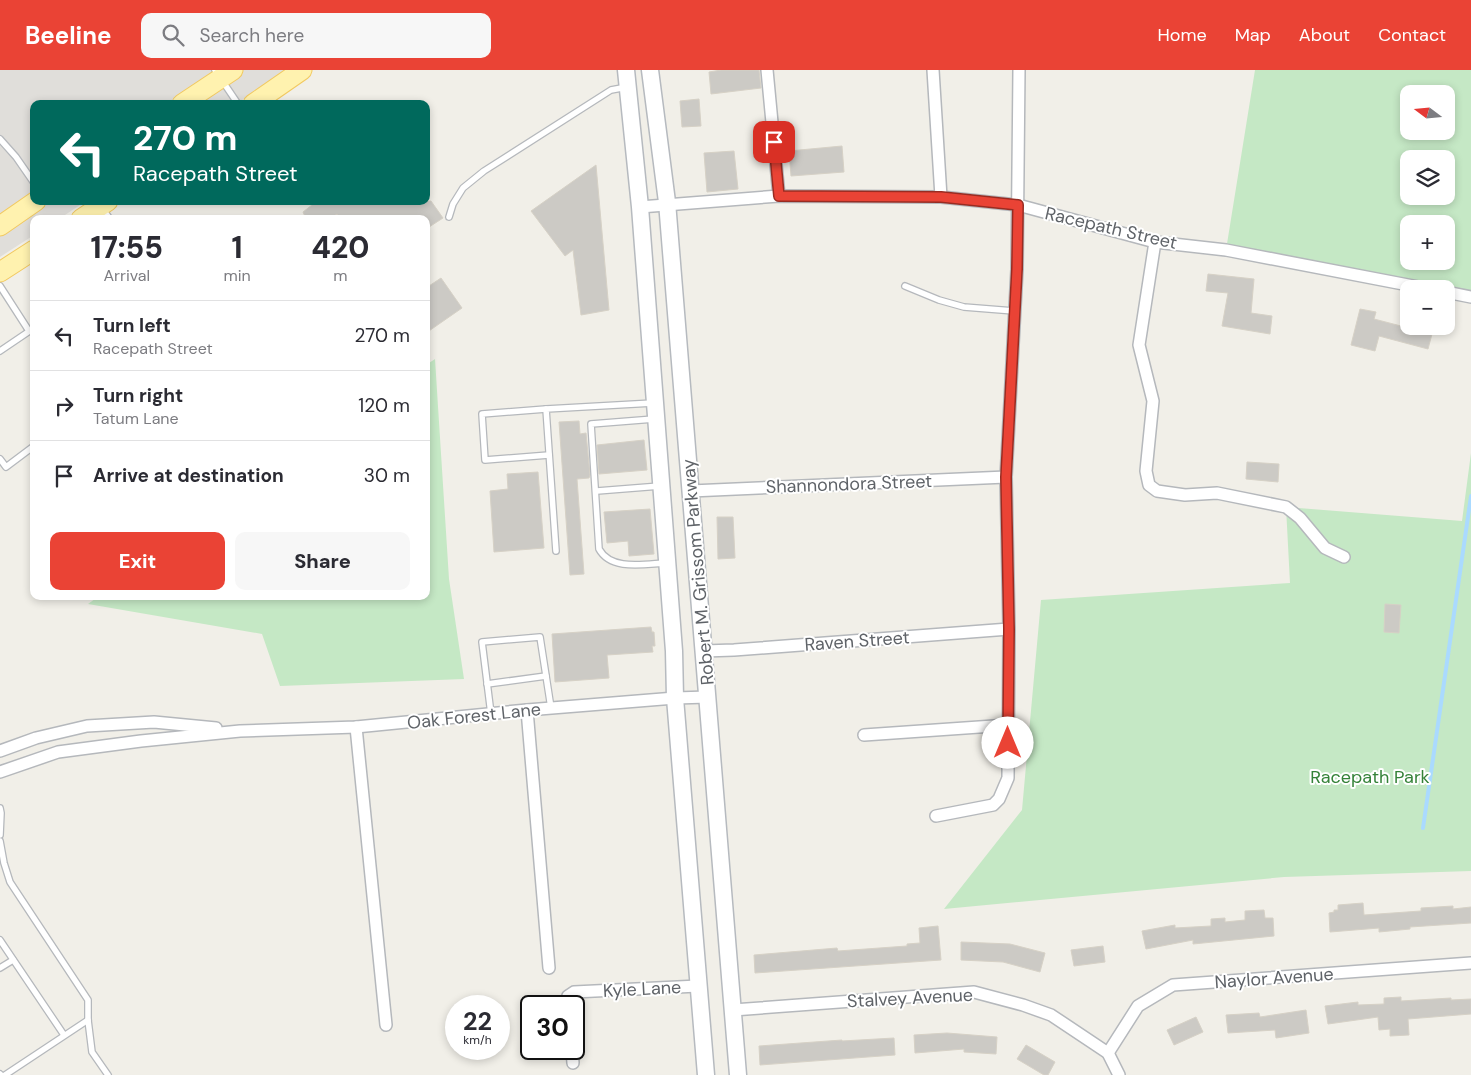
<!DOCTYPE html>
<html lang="en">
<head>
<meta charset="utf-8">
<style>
	:root { --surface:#fff; --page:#f7f7f7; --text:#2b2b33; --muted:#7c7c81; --line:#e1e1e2; --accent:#ea4335 }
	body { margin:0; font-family:"DM Sans",sans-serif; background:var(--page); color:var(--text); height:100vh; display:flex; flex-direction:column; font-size:19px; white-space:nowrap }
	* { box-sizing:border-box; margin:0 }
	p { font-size:16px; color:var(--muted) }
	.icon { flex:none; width:28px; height:28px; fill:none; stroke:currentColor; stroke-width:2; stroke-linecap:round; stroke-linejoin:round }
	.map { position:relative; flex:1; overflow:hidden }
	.drawer { position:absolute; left:30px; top:145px; width:400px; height:385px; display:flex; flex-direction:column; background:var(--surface); border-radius:10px; box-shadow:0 2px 8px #0003 }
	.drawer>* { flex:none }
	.guide { position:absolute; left:30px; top:30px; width:400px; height:105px; border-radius:10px; box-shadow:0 2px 8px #0003; background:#00695c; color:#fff; overflow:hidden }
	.needle { width:32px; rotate:286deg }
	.fabs { position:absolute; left:1400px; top:15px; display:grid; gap:10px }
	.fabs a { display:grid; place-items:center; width:55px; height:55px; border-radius:10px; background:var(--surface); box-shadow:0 2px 8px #0003; font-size:25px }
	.speed { position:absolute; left:445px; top:925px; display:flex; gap:10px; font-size:25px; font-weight:700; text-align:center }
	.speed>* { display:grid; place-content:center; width:65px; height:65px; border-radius:50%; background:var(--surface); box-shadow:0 2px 8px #0003; line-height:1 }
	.speed small { font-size:12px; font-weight:400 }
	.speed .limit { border:2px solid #111; border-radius:8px; background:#fff; color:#111 }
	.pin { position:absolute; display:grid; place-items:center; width:42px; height:42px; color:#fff; margin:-21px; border-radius:10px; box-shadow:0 2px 8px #0006 }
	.me { position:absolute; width:55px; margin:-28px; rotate:0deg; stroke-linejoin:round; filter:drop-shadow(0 0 4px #0008) }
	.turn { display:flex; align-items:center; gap:18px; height:105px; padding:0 20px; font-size:22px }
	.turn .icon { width:65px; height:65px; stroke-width:2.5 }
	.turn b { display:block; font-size:35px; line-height:42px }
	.eta { display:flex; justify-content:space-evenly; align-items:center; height:85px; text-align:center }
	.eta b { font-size:30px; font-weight:800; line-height:35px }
	.cta { display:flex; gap:10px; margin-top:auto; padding:10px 20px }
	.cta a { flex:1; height:58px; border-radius:10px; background:var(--accent); color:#fff; font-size:20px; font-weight:800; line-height:58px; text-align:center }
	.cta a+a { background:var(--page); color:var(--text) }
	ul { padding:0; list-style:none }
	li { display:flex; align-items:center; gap:15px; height:70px; padding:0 20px; border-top:1px solid var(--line) }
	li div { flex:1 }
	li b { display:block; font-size:19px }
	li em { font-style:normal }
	header { display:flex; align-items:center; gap:30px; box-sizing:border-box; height:70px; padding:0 25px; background:var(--accent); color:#fff }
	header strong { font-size:24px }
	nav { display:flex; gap:28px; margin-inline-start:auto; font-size:18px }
	.search { width:350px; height:45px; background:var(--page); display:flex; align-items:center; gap:12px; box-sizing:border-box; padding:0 18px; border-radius:10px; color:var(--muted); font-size:19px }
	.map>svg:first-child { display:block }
	.industrial { fill:#e0deda }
	.green { fill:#c5e8c5; fill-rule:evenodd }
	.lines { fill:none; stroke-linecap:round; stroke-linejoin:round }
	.stream { stroke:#aadaff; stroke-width:4 }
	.building { fill:#cccac5; stroke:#d6d1c6 }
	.lane-casing { stroke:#b5b8bc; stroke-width:8 }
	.street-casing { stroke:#b5b8bc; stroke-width:14 }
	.secondary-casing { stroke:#b6babf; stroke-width:19 }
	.primary-casing { stroke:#f2c960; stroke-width:21 }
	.lane { stroke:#fff; stroke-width:5.5 }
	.street { stroke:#fff; stroke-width:11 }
	.secondary { stroke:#fff; stroke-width:16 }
	.primary { stroke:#fff2af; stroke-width:19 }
	.route-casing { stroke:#982c22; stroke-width:12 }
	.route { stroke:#ea4335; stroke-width:9 }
	.labels { text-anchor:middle; stroke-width:4; stroke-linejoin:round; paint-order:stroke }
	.street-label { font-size:18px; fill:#5f6368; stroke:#fff }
	.park-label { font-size:18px; fill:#348238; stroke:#fff }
</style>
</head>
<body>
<header>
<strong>Beeline</strong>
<div class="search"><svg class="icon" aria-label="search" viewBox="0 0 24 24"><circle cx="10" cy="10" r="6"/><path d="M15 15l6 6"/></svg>Search here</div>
<nav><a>Home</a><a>Map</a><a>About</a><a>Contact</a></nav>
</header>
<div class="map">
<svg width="1471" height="1005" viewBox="0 0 1471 1005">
	<rect width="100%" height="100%" fill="#f1efe8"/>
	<path class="industrial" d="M0,0h288l-52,34h-202v97h52l-27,18h-25v16l-34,22z"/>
	<g class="green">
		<path d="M1255,0h216v227l-25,-8h-17l-203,-39zM1409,24h37v37h-37zM1409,89h37v37h-37zM1409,154h37v37h-37z"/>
		<path d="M435,289l14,220 15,100 -184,7 -18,-52 -174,-30 11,-8h327v-231z"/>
		<path d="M1471,383v418l-187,6 -340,32 78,-99 19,-210 249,-17 -4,-76 176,14z"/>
	</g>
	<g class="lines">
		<path class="stream" d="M1423,758l48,-332"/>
	</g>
	<g class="building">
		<path d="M721,0h38l2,18 -50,6 -2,-22z"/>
		<path d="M699,29l2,27 -19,1 -2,-26z"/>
		<path d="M842,76l2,26 -53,4 -2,-25z"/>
		<path d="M734,81l4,38 -31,3 -3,-39z"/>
		<path d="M596,95l13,145 -28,5 -8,-65 -8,6 -34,-45z"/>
		<path d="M317,131h114l12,17 -17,11v-10h-86l-3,-5 -8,5h-23l-3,-7z"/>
		<path d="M1208,204l46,5 -3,34 21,3 -2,18 -48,-8 6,-33 -22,-2z"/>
		<path d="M441,208l21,30 -36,25v-45z"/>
		<path d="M1360,239l16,3 -2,7 58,15 -4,15 -49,-13 -4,15 -24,-6z"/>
		<path d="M579,351l1,13 6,-1 4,42 -1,3 -12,1 7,95 -14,1 -11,-153z"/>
		<path d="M644,370l3,30 -48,4 -2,-29z"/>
		<path d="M1247,392l32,2 -1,18 -32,-3z"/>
		<path d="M538,402l6,76 -50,4 -4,-61 18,-2 -1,-15z"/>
		<path d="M650,439l4,45 -25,2 -1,-15 -21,2 -3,-31z"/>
		<path d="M717,447h16l2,41 -17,1z"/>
		<path d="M1385,534l16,1 -2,28 -15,-1z"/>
		<path d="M651,557l1,5h2l1,14h-3l1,6 -46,3 2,23 -54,4 -3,-48z"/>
		<path d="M1363,833l1,12 57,-4v-3l32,-2v3l18,-2v16l-61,4v2l-31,3v-4l-49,4 -1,-19 5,-1v-2h4v-5z"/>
		<path d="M1264,840l1,8h8l1,18 -81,8v-4l-47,9 -4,-18 33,-6v3l36,-2v-7l14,-1v4l20,-2v-9z"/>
		<path d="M938,856l3,34 -186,13 -1,-18 83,-7 1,3 69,-5v-2l13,-1 -1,-15z"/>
		<path d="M961,872l49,2 35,9 -5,19 -37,-10 -42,-2z"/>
		<path d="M1103,876l2,16 -31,4 -3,-16z"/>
		<path d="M1401,927v4l50,-3v2l20,-1v15l-63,5 1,16 -19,1v-7l-11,1 -1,-13 -50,7 -3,-18 33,-4v3l26,-1v-6z"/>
		<path d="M1306,940l3,23 -33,5 -1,-8 -47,3 -2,-18 33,-2 1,4z"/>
		<path d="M1196,947l7,15 -29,13 -7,-15z"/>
		<path d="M947,963l50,4 -1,17 -32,-2v-3l-49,4 -1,-18z"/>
		<path d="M894,968l1,17 -135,10 -1,-19 83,-6v1z"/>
		<path d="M1026,975l29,17 -7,13h-4l-27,-16z"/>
	</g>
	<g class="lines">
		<g class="lane-casing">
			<g id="lane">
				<path d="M215,0l23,34"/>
				<path d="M0,69l16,18 18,26"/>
				<path d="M102,138l8,11"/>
				<path d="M449,147l4,-13 10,-16 21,-17 127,-81 16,-3"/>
				<path d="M0,216l29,45"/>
				<path d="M905,216l34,14 25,7 50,4"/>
				<path d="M0,281l34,-23"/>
				<path d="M546,339l-64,5 3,46 64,-5"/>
				<path d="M654,349l-63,5 8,125c12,22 45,15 67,14"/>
				<path d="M0,389l6,8 28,-21"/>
				<path d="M597,421l63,-5"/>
				<path d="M556,481l-10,-142 107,-6"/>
				<path d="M487,614l59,-8"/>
				<path d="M491,644l-9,-72 58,-5 11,71"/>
				<path d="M0,738l1,5 -1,22"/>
				<path d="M0,771l4,22 6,19 78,118v20l4,32 16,23"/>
				<path d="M0,870l64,95"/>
				<path d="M0,898l13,-8"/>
				<path d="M0,1004l1,1"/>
				<path d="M5,1005l83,-55"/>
			</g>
		</g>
		<g class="street-casing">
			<g id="street">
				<path d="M767,0l12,126"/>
				<path d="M933,0l8,127"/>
				<path d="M640,137l139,-11 162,1 77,8 137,37 71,8 203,39"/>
				<path d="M1155,172l-16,103 14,56 -7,70 3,14 8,6 28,4 32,-2 69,14 14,11 25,30 19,9"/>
				<path d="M1446,222l25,5"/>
				<path d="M691,421l315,-14"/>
				<path d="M704,581l30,-1 275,-21"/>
				<path d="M527,640l22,258"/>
				<path d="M356,657l30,298"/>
				<path d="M864,665l144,-10"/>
				<path d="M0,681l36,-13 51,-12 67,-4 62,6"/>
				<path d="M0,702l58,-20 83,-11 99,-10 116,-4 171,-17 148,-12 33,-1"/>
				<path d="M936,746l57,-11 6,-6 9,-21 1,-149 -3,-152 11,-208 2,-199"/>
				<path d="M569,936l-1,-10 6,-4 124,-6"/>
				<path d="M733,940l241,-18 49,13 28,10 57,38 11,22"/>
				<path d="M572,979l1,14"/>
				<path d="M1108,983l30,-47 35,-21 298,-22"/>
			</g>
		</g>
		<g class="secondary-casing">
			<g id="secondary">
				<path d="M626,0l14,137 34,444 1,47 31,377"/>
				<path d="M650,0l17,132 71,873"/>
			</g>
		</g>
		<g class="primary-casing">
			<g id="primary">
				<path d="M182,34l51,-34"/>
				<path d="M253,34l49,-34"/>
				<path d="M81,149l27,-18"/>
				<path d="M0,156l36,-25"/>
				<path d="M0,202l34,-22"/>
			</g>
		</g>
		<use href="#lane" class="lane"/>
		<use href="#street" class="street"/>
		<use href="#secondary" class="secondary"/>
		<use href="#primary" class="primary"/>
	</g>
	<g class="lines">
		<g class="route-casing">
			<path id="route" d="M774,72l5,54 162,1 77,8 -1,64 -11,208 3,152 -1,114"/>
		</g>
		<use href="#route" class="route"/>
	</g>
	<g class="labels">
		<g class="street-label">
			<text transform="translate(1111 158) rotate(13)" y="6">Racepath Street</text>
			<text transform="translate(849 414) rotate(-2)" y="6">Shannondora Street</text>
			<text transform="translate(698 502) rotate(-95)" y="6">Robert M. Grissom Parkway</text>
			<text transform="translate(857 571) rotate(-4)" y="6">Raven Street</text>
			<text transform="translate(474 646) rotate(-6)" y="6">Oak Forest Lane</text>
			<text transform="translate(1274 908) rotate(-4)" y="6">Naylor Avenue</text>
			<text transform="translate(642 919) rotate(-3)" y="6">Kyle Lane</text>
			<text transform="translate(910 928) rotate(-3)" y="6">Stalvey Avenue</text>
		</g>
		<g class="park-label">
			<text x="1370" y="713">Racepath Park</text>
		</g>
	</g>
</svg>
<div class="fabs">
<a><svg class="needle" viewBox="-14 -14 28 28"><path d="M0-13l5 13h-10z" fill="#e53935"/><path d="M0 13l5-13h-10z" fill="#7c7c81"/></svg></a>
<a><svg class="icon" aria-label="layers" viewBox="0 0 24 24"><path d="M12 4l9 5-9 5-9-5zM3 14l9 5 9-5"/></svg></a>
<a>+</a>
<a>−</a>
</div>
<div class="speed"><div>22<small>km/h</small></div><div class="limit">30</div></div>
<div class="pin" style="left:774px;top:72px;background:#d93025"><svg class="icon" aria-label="arrive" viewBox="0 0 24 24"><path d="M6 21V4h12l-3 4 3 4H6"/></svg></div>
<svg class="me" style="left:1008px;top:673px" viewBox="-20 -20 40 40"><circle r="19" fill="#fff"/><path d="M0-13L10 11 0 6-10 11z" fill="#ea4335"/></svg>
<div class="guide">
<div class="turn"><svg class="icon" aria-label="left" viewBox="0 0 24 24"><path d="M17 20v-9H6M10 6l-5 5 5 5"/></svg><div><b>270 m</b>Racepath Street</div></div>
</div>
<section class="drawer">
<div class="eta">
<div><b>17:55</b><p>Arrival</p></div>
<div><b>1</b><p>min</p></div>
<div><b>420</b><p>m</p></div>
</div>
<ul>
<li><svg class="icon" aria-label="left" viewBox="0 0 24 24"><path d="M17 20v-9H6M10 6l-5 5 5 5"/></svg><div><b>Turn left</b><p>Racepath Street</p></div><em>270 m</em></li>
<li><svg class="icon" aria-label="right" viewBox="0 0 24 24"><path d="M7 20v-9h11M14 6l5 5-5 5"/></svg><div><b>Turn right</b><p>Tatum Lane</p></div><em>120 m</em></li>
<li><svg class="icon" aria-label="arrive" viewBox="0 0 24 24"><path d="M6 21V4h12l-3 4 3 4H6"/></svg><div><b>Arrive at destination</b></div><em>30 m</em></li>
</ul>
<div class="cta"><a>Exit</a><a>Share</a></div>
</section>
</div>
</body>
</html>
